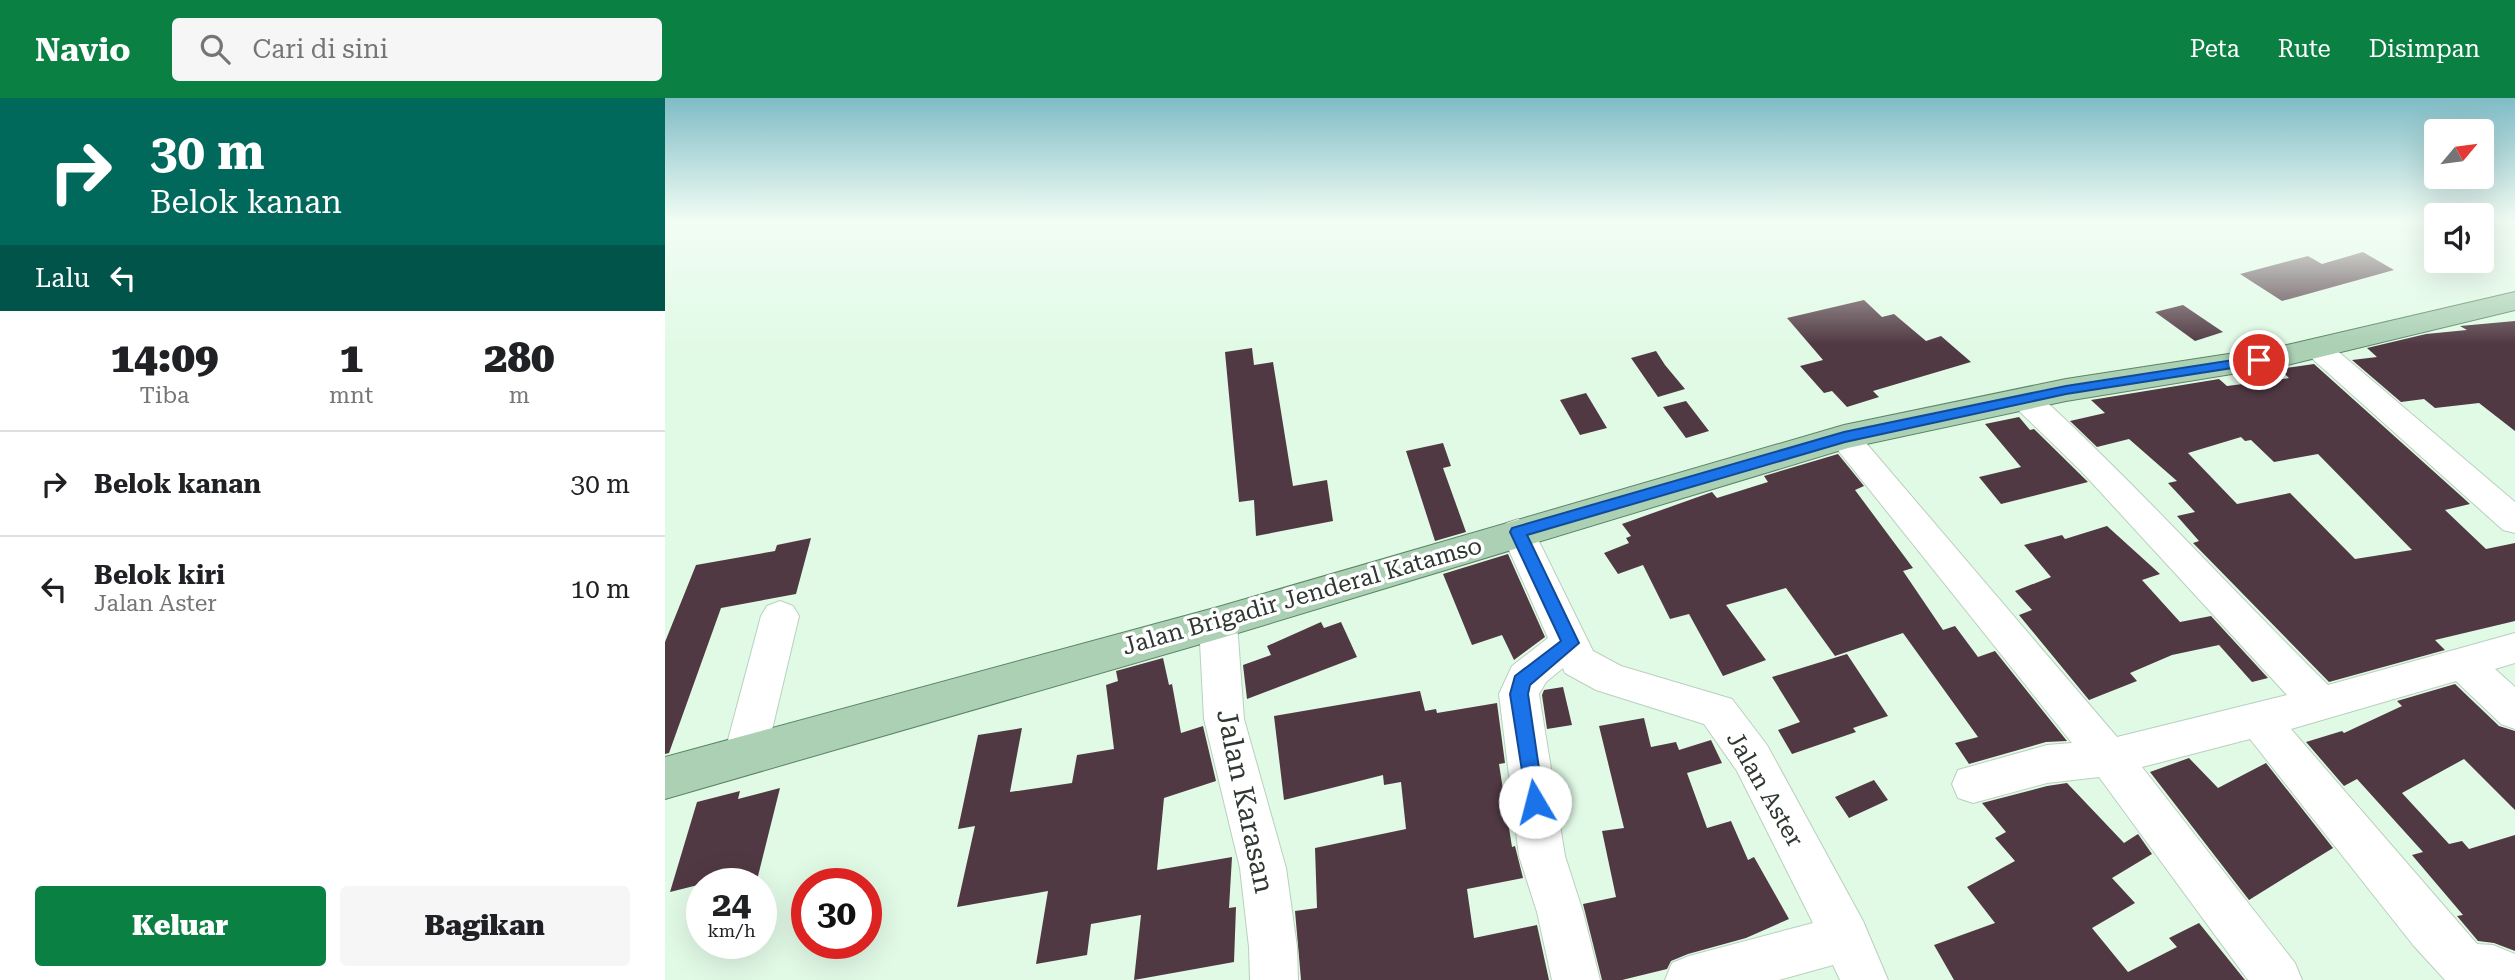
<!DOCTYPE html>
<html lang="id">
<head>
<meta charset="utf-8">
<style>
	:root { --surface:#fff; --page:#f6f6f6; --text:#202124; --muted:#757577; --line:#e0e0e0; --accent:#0b8043 }
	body { margin:0; font-family:"Roboto Serif",serif; background:var(--page); color:var(--text); height:100vh; display:flex; flex-direction:column; font-size:26px; white-space:nowrap }
	* { box-sizing:border-box; margin:0 }
	p { font-size:23px; color:var(--muted) }
	.icon { flex:none; width:38px; height:38px; fill:none; stroke:currentColor; stroke-width:2; stroke-linecap:round; stroke-linejoin:round }
	.map { position:relative; flex:1; overflow:hidden }
	.details { display:flex; flex-direction:column; background:var(--surface); width:665px }
	.details>* { flex:none }
	.hud { background:#00695c; color:#fff; overflow:hidden }
	.needle { width:46px; rotate:61deg }
	.tools { position:absolute; left:1759px; top:21px; display:grid; gap:14px }
	.tools a { display:grid; place-items:center; width:70px; height:70px; border-radius:7px; background:var(--surface); box-shadow:0 7px 28px #0002; font-size:35px }
	.speed { position:absolute; left:21px; top:770px; display:flex; gap:14px; font-size:35px; font-weight:700; text-align:center }
	.speed>* { display:grid; place-content:center; width:91px; height:91px; border-radius:50%; background:var(--surface); box-shadow:0 7px 28px #0002; line-height:1 }
	.speed small { font-size:18px; font-weight:400 }
	.speed .limit { border:10px solid #d22; background:#fff; color:#111 }
	.pin { position:absolute; display:grid; place-items:center; width:60px; height:60px; color:#fff; margin:-30px; border:4px solid #fff; border-radius:50%; box-shadow:0 2px 7px #0007 }
	.me { position:absolute; width:77px; margin:-38px; rotate:352deg; stroke-linejoin:round; filter:drop-shadow(0 0 5px #0008) }
	.turn { display:flex; align-items:center; gap:24px; height:147px; padding:0 35px; font-size:32px }
	.turn .icon { width:91px; height:91px; stroke-width:2.5 }
	.turn b { display:block; font-size:49px; line-height:60px }
	.then { display:flex; align-items:center; height:66px; padding:0 35px; background:#0003; gap:14px; font-size:26px }
	.eta { display:flex; justify-content:space-evenly; align-items:center; height:119px; text-align:center }
	.eta b { font-size:42px; font-weight:800; line-height:49px }
	.action { display:flex; gap:14px; margin-top:auto; padding:14px 35px }
	.action a { flex:1; height:80px; border-radius:7px; background:var(--accent); color:#fff; font-size:28px; font-weight:800; line-height:80px; text-align:center }
	.action a+a { background:var(--page); color:var(--text) }
	ul { padding:0; list-style:none }
	li { display:flex; align-items:center; gap:21px; height:105px; padding:0 35px; border-top:2px solid var(--line) }
	li div { flex:1 }
	li b { display:block; font-size:26px }
	li em { font-style:normal }
	header { display:flex; align-items:center; gap:42px; box-sizing:border-box; height:98px; padding:0 35px; background:var(--accent); color:#fff }
	header strong { font-size:33px }
	nav { display:flex; gap:38px; margin-inline-start:auto; font-size:24px }
	.search { width:490px; height:63px; background:var(--page); display:flex; align-items:center; gap:18px; box-sizing:border-box; padding:0 24px; border-radius:7px; color:var(--muted); font-size:26px }
	main { display:flex; flex:1; min-height:0 }
	.map>svg:first-child { display:block }
	.building { fill:#513943; fill-rule:evenodd }
	.lines { fill:none; stroke-linecap:round; stroke-linejoin:round }
	.minor-casing { stroke:#b8d0bd; stroke-width:2 }
	.major-casing { stroke:#5b8665; stroke-width:2 }
	.minor { fill:#fff; fill-rule:evenodd }
	.major { fill:#abd0b4; fill-rule:evenodd }
	.route { fill:#1a73e8; stroke:#114b97; stroke-width:2 }
	.labels { text-anchor:middle; stroke-width:7; stroke-linejoin:round; paint-order:stroke }
	.street-label { font-size:24px; fill:#2e3730; stroke:#fff }
	.near-street-label { font-size:28px; fill:#2e3730; stroke:#fff }
</style>
</head>
<body>
<header>
<strong>Navio</strong>
<div class="search"><svg class="icon" aria-label="search" viewBox="0 0 24 24"><circle cx="10" cy="10" r="6"/><path d="M15 15l6 6"/></svg>Cari di sini</div>
<nav><a>Peta</a><a>Rute</a><a>Disimpan</a></nav>
</header>
<main>
<section class="details">
<div class="hud">
<div class="turn"><svg class="icon" aria-label="right" viewBox="0 0 24 24"><path d="M7 20v-9h11M14 6l5 5-5 5"/></svg><div><b>30 m</b>Belok kanan</div></div>
<div class="then">Lalu<svg class="icon" aria-label="left" viewBox="0 0 24 24"><path d="M17 20v-9H6M10 6l-5 5 5 5"/></svg></div>
</div>
<div class="eta">
<div><b>14:09</b><p>Tiba</p></div>
<div><b>1</b><p>mnt</p></div>
<div><b>280</b><p>m</p></div>
</div>
<ul>
<li><svg class="icon" aria-label="right" viewBox="0 0 24 24"><path d="M7 20v-9h11M14 6l5 5-5 5"/></svg><div><b>Belok kanan</b></div><em>30 m</em></li>
<li><svg class="icon" aria-label="left" viewBox="0 0 24 24"><path d="M17 20v-9H6M10 6l-5 5 5 5"/></svg><div><b>Belok kiri</b><p>Jalan Aster</p></div><em>10 m</em></li>
</ul>
<div class="action"><a>Keluar</a><a>Bagikan</a></div>
</section>
<div class="map">
<svg width="1850" height="882" viewBox="0 0 1850 882">
	<rect width="100%" height="100%" fill="#e1fae6"/>
	<g class="building">
		<path d="M1698,154l31,18 -112,31 -42,-27 68,-18 14,8z"/>
		<path d="M1199,202l18,17 12,-3 32,27 15,-5 30,26 -98,29 6,6 -32,10 -15,-16 -8,2 -24,-27 23,-6 -36,-42z"/>
		<path d="M1518,207l40,27 -28,9 -40,-29z"/>
		<path d="M1850,223v110l-36,-28 -44,5 -11,-9 -23,3 -49,-42 25,-3 -10,-9 59,-14 41,-4 -7,-4z"/>
		<path d="M587,250l2,17 19,-3 20,124 34,-6 6,41 -77,15 -2,-36 -15,2 -14,-150z"/>
		<path d="M991,253l9,14 20,24 -27,8 -27,-39z"/>
		<path d="M1649,266l156,140 -25,6 41,39 29,-6v78l-80,19 10,10 -116,32 -136,-139 6,-2 -22,-25 18,-4 -27,-29 9,-2 -48,-42 -32,8 -27,-26 35,-8 -14,-13 128,-21 8,7 62,-8 -10,-9zM1576,339l4,4 6,-1 23,22 44,-8 94,96 -57,9 -65,-66 -53,11 -49,-51z"/>
		<path d="M921,295l21,35 -27,7 -20,-35z"/>
		<path d="M1021,303l23,30 -23,7 -23,-31z"/>
		<path d="M1354,319l11,13 4,-1 54,53 -87,22 -22,-27 42,-10 -36,-43z"/>
		<path d="M778,345l8,23 -8,2 23,64 -31,9 -29,-90z"/>
		<path d="M1173,356l26,32 -9,4 58,78 -10,3 40,59 12,-4 23,31 17,-6 72,90 -21,1 -77,22 -14,-21 23,-6 -75,-104 -68,23 -49,-68 -60,17 40,55 -43,16 -34,-62 -19,5 -27,-54 -25,9 -14,-21 25,-10 -3,-5 5,-2 -9,-12 90,-32 5,6 51,-16 -4,-6z"/>
		<path d="M1442,428l53,48 -18,6 38,42 31,-6 57,62 -16,4 -33,-37 -47,10 -42,18 7,8 -48,19 -70,-85 13,-5 -17,-19 36,-14 -27,-32 38,-10 3,4z"/>
		<path d="M146,440l-15,56 -75,14 -52,145 -4,1v-112l31,-77 79,-14 2,-6z"/>
		<path d="M843,456l37,83 -31,23 -12,-25 -30,10 -29,-71z"/>
		<path d="M656,524l3,6 17,-6 16,35 -110,42 -4,-34 28,-10 -4,-9z"/>
		<path d="M1182,556l41,62 -35,12 3,4 -64,22 -14,-24 22,-8 -28,-45z"/>
		<path d="M498,560l6,27 3,-1 9,49 22,-7 13,55 -52,17 -7,72 75,-13 -3,51 7,-1 -2,55 -100,18 7,-65 -50,9 -4,31 -51,9 12,-73 -91,16 18,-81 -17,3 20,-94 44,-7 -12,64 62,-9 5,-28 37,-6 -8,-64 12,-4 -2,-10z"/>
		<path d="M1790,586l44,42 16,5v79l-51,-51 -62,34 47,51 13,-3 7,8 46,-14v116l-21,-8 -16,-2 -21,-25 6,-1 -51,-60 11,-3 -66,-73 -13,7 -38,-44 36,-11 2,2 58,-27 -5,-5z"/>
		<path d="M898,589l9,38 -25,4 -5,-34 2,-5z"/>
		<path d="M755,593l5,20 11,-2 1,4 60,-10 8,60 -6,1 13,83 3,-1 8,32 -56,11 7,49 63,-13 12,55h-248l-6,-69 22,-3 -2,-60 91,-19 -5,-47 -17,3 -1,-10 -99,25 -10,-84z"/>
		<path d="M979,620l7,29 25,-5 3,8 32,-10 11,23 -35,10 20,55 24,-7 17,39 6,-3 35,62 -43,19 -58,16 -17,7 -4,8 -45,11h-20l-19,-76 33,-7 -14,-66 22,-3 -25,-102z"/>
		<path d="M1524,660l29,30 48,-25 67,85 -84,52 -99,-128z"/>
		<path d="M1209,682l14,20 -39,18 -14,-21z"/>
		<path d="M1402,685l57,60 14,-9 14,20 -40,24 23,25 -43,25 36,44 49,-25 -8,-9 30,-15 46,57h-291l-20,-35 61,-22 -28,-36 48,-26 -20,-23 11,-6 -24,-29 65,-17z"/>
		<path d="M115,690l-24,96h-39l1,-4 -48,12 27,-90 43,-11 -2,8z"/>
	</g>
	<g class="lines">
		<g class="minor-casing">
			<g id="minor">
				<path d="M1652,241l10,3 188,160v31l-12,-3 -196,-176 -4,-6 4,-6z"/>
				<path d="M1360,291l11,3c101,93 194,196 292,293l187,-52v30l-20,6 20,18v42l-14,-5 -45,-43 -165,48 186,215 16,1 22,9v26h-70l-32,-35 -163,-206 -108,28 153,196 7,17h-54l-149,-203 -52,6 -74,20 -15,-5 -6,-14 6,-14 89,-25 25,-2 -239,-299 -5,-7 5,-7 11,-4 11,4 262,307 170,-42 -205,-223 -68,-66 -4,-7 4,-7z"/>
				<path d="M853,421l12,4 63,128 28,15 111,33 35,46 96,176 25,59h-48l-7,-15 -54,15h-114l7,-17 17,-7 124,-33 -76,-152 -33,-47 -108,-34 -31,-17 -2,-5 -17,14 -7,12 26,162 18,56 17,68h-48l-15,-68 -18,-56 -20,-162 13,-28 36,-28 -47,-106 5,-9z"/>
				<path d="M115,503l13,5 6,10 -33,139 -6,13 -15,5 -15,-5 -6,-13 37,-139 6,-10z"/>
				<path d="M553,510l13,5 6,10 7,96 42,149 11,79 1,33h-48l-1,-33 -9,-79 -36,-149 -5,-96 6,-10z"/>
			</g>
		</g>
		<g class="major-casing">
			<path id="major" d="M1850,194v18l-228,55 -221,36 -218,47 -630,191 -553,160v-42l553,-150 626,-182 222,-46 221,-34z"/>
		</g>
		<use href="#minor" class="minor"/>
		<use href="#major" class="major"/>
	</g>
	<linearGradient id="sky" x2="0" y2="1"><stop stop-color="#7fbcc6"/><stop offset="0.5" stop-color="#f2fdf4"/><stop offset="1" stop-color="#f2fdf4" stop-opacity="0"/></linearGradient>
	<rect width="1850" height="246" fill="url(#sky)"/>
	<path class="route" d="M1594,258l7,4 -2,3 -198,31 -221,48 -318,93 52,108 -49,42 -2,9 16,108 -2,7 -7,2 -7,-2 -18,-115 5,-18 46,-35 -51,-109 2,-4 332,-96 222,-46z"/>
	<g class="labels">
		<g class="street-label">
			<text transform="translate(637 498) rotate(-16)" y="8">Jalan Brigadir Jenderal Katamso</text>
			<text transform="translate(1100 691) rotate(60)" y="8">Jalan Aster</text>
		</g>
		<g class="near-street-label">
			<text transform="translate(581 703) rotate(78)" y="10">Jalan Karasan</text>
		</g>
	</g>
</svg>
<div class="tools">
<a><svg class="needle" viewBox="-14 -14 28 28"><path d="M0-13l5 13h-10z" fill="#e53935"/><path d="M0 13l5-13h-10z" fill="#757577"/></svg></a>
<a><svg class="icon" aria-label="sound" viewBox="0 0 24 24"><path d="M4 9h4l5-4v14l-5-4H4zM17 9q2 3 0 6"/></svg></a>
</div>
<div class="speed"><div>24<small>km/h</small></div><div class="limit">30</div></div>
<div class="pin" style="left:1594px;top:262px;background:#d93025"><svg class="icon" aria-label="arrive" viewBox="0 0 24 24"><path d="M6 21V4h12l-3 4 3 4H6"/></svg></div>
<svg class="me" style="left:870px;top:704px" viewBox="-20 -20 40 40"><circle r="19" fill="#fff"/><path d="M0-13L10 11 0 6-10 11z" fill="#1a73e8"/></svg>
</div>
</main>
</body>
</html>
